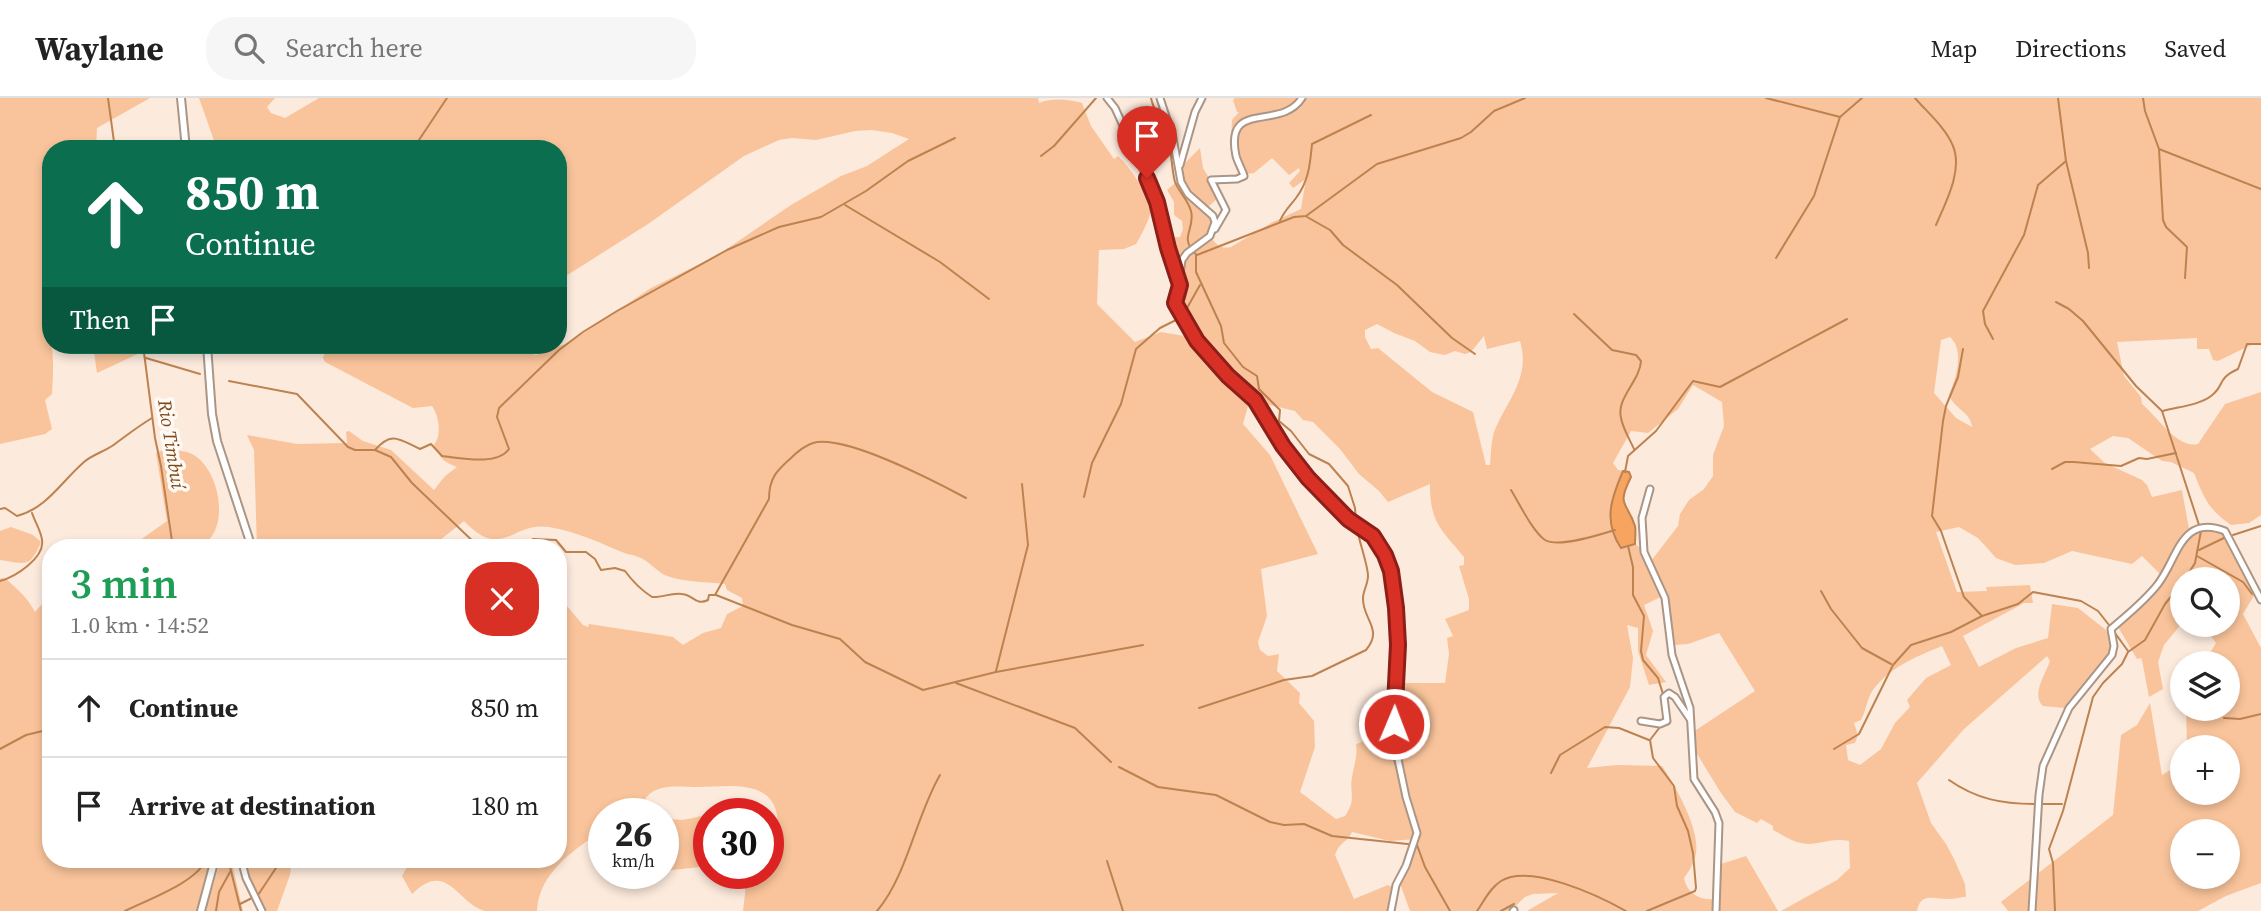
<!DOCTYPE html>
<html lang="en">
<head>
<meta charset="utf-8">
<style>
	:root { --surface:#fff; --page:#f6f6f6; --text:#222; --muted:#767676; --line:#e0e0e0 }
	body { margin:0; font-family:"Source Serif 4",serif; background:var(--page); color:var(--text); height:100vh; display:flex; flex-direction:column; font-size:26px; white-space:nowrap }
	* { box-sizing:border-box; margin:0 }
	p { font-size:23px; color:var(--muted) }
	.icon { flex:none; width:38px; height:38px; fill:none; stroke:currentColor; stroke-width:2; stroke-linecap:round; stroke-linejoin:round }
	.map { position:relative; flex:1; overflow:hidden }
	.details { position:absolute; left:42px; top:441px; width:525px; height:329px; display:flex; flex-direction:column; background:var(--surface); border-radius:28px; box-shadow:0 4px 10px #0003 }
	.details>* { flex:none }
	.guide { position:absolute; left:42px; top:42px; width:525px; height:214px; border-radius:28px; box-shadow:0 4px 10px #0003; background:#0b6e4f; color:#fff; overflow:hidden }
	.buttons { position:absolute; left:2170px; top:469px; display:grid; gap:14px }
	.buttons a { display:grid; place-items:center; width:70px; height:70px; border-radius:50%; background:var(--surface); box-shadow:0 4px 10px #0003; font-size:35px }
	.speed { position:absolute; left:588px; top:700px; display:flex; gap:14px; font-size:35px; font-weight:700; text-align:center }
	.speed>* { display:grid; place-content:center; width:91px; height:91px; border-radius:50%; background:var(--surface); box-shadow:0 4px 10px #0003; line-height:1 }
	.speed small { font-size:18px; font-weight:400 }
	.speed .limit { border:10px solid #d22; background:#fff; color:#111 }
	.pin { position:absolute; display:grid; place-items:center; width:60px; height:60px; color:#fff; margin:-72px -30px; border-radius:50% 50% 50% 0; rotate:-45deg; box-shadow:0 0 7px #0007 }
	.pin .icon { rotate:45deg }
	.me { position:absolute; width:77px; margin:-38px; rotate:1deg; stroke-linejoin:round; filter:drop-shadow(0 0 5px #0008) }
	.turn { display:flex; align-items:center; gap:24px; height:147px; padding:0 28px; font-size:32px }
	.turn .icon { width:91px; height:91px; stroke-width:2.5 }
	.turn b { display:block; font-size:49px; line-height:60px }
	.then { display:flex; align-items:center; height:66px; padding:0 28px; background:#0003; gap:14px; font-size:26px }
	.round { display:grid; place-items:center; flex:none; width:74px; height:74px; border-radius:28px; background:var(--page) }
	.headline { display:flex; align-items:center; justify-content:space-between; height:119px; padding:0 28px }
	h1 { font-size:42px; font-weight:600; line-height:52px; color:#1e9e55 }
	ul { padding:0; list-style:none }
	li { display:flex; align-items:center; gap:21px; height:98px; padding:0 28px; border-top:2px solid var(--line) }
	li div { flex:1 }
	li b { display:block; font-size:26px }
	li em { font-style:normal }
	header { display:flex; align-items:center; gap:42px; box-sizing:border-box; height:98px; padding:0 35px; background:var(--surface); border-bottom:2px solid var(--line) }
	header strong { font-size:33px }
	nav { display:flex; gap:38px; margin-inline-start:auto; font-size:24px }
	.search { width:490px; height:63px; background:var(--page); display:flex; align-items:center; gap:18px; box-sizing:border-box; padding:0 24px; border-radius:28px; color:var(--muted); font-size:26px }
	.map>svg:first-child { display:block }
	.green { fill:#f9c49b; fill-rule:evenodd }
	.water { fill:#f6a460; stroke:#bd8250; stroke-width:2 }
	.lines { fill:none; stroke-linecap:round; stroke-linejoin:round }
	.stream { stroke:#bd8250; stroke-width:2 }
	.minor-casing { stroke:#ab9585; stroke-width:9 }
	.major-casing { stroke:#ab9585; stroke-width:10 }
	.minor { stroke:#fff; stroke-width:5 }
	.major { stroke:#fff; stroke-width:6 }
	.route-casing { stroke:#8d1f18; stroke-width:18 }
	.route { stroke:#d93025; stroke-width:12 }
	.labels { text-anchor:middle; stroke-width:7; stroke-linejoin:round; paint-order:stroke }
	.water-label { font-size:19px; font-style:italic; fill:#7e4816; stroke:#fffaf6 }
</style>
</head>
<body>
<header>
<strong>Waylane</strong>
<div class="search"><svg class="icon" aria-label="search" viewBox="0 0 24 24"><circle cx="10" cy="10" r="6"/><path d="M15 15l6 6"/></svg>Search here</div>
<nav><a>Map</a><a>Directions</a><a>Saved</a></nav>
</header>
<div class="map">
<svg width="2261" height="813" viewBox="0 0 2261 813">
	<rect width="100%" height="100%" fill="#fceadc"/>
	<g class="green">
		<path d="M0,0h150l-53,30 -1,21h-45v169l-7,5c12,22 9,48 8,71l-7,6 7,29 -7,5 -45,10z"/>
		<path d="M199,0h76l-8,9 4,6 14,5 34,-20h719l1,5c14,-5 28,-4 43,0l9,23 23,33 4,-3c11,10 34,42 32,58 -1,6 -10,24 -14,30l-12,5 -25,1 -2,54 38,38 26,-10 29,5v-4l-17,-31 3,-24 -11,-29 1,-11 14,-1 3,-8 -1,-8 -8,-6v-13l-7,-12 14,-12 1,-12 18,-18 3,20 17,28 -13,12 6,9 -1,21c4,8 11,11 19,9l42,-25 28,-13 5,-30 -13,9 -4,-5 11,-12 -1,-3 -10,7 -17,-17 -18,15 -7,1 -2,-8 -10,-10 -4,-15 1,-21 7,-8h-2l-4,-12 2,-2h1026v246l-10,1 -33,16 -5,-1 -4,-11h-12v-11l-80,4 7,34 17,21 1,7c15,12 35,45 56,40l27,-40 36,-12v123l-12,8 -18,2c-23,-16 -27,-27 -37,-52l-23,-11 -9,-1 -34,-23 -15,-2 -23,13 15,14 37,17 5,5 5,12 30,-7 7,39 8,-3 29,7 29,61 -12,20 18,34v235l-35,13 -28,15h-190l-7,-9 112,-87 8,-80 16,-10 13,-22 12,72 20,-12v30h46v-46h-41l-1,-38h42v-46h-24l12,-20 -13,-18h25v-46h-46v44l-18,22 -6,17 5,27 -14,8 -7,-37 -1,-2 -4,1 -19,-32 13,-18 32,-32 -21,-21 -10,8 -60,-13 -28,12 -29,2 -19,-7 -18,-20 -19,-11 -23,5 21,60 30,-1 -1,-4 44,-2 3,18h-9l-61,33 16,31 37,-19 32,-10 4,-34 26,4 28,22 8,17 -25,37 -20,17 -4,7 -22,-2c-12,-11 2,-31 7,-45l-3,-5 -83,73 -47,54 14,40 15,21 8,15 11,25 1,13c-6,0 -11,2 -17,2 -14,0 -29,-7 -32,12h-136l56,-31 13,-12 -1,-27c-17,-3 -24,2 -39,3 -15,0 -25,-8 -37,-14v-4l-12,-7 -4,4 -22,-11 -14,-19 -27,-44 -1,-17 62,-41 -36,-58 -31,11 -15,1 -2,-2 -4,-49 -23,11 9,26 -7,24 20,27 -17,3 -11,-34v-23l-11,-3 6,33 -3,29 -43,81 30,-3 45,1c13,19 38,63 34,87 -1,9 -7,18 -12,25 3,16 16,23 33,21l4,-35 25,-8 32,55h-251l31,-18 -25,1 -8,3 -15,14h-100l-11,-30 17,-32 1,-10 -27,2 -38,-9c-5,11 -12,9 -17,23l19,44 34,-14 4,2v24h-649l3,-26 -14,-12h36v-41c7,-4 10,-9 9,-17 -6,-37 -53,-28 -79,-28 -18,0 -44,-5 -54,14l6,13h-46v27l-14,-2c-25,17 -52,40 -53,72h-52c-28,-8 -38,-52 -73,-17l-10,-18 5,-9 12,-8h139v-253h9l16,19 5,2 1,-3 72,11 12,2 10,8 20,-12 18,-5 6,-14 16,-8 -1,-8 -15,-8 -2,-6c-18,-2 -38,-2 -55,-7 -15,-4 -20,-20 -43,-23 -25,-10 -51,-23 -78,-27 -38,-6 -46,35 -85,-6l-34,27h-173l-3,-98 -7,-15 50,9 50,-1 -1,-11 3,-1 14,10 28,9 43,40 11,-14 12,-9c-16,-7 -15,-7 -23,-22 8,-10 5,-29 -2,-39l-19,2 -88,-46 -2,-4 4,-13h185l5,5 19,5 34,-13 81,-54 67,-33 73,-50 50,-29 26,-10 42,-27 -17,-6 -21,-3 -16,1 -39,9 -24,-2 -13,2 -35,16 -96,68 -90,57v-132h-341zM1377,226l17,9 21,8 15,11 15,3 10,-4 10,3 6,-2 13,-16 3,13 33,-8c11,37 -13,59 -26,91 -3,10 -3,23 -4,33h-4l-13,-53 -41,-20 -54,-44 -7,1 -6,-12v-7zM1950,239c15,14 6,41 -1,58 5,14 22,17 23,32l-16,-9 -22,-25 7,-53zM1693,287l29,17 2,24 -11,29v21l-9,13 -15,11 -9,14 -2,12 -27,35 -2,-7 -14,-10 -9,4 -7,-3c-14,-30 -8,-44 4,-74l-5,-1 -5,-7 18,-32 17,2 30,-24zM1251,297l6,7 38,9 8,9 10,2 27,27 19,25 20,17 9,11 42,-18c0,39 11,45 34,73v8l-5,1 10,33v11l-24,9 8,17 -6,2 2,16 -4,29h-48l-4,60 -11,-8 -26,9c2,12 -2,21 -4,33 -3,16 5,22 -7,39l-9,3 -36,-27 15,-45 -1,-26 -15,-18 1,-10 -23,-22 2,-17 -11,2 -8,-6 -2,-8 9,-26 -6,-47 57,-15 -48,-99 -27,-31zM1942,548l9,19 -25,13 -19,22 3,7 -15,16 -14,26 -21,16 -12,-5 -2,-15 9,-2 3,-8 -4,-12 7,-3c5,-9 6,-22 12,-30 18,-24 43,-33 69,-44zM2182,733h46v46h-46z"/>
		<path d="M93,247h71l-22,7 -45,21z"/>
		<path d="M165,351c8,2 20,1 27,5 28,14 40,78 8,92 -13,5 -55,2 -71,2l38,-27 -11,-68z"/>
		<path d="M11,429l22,8 8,7c-11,26 -15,22 -41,18v-29z"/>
		<path d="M2,480l4,1c12,11 21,18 29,33l16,-18v265h162l-15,52h-198v-332z"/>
		<path d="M709,716v52l-46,5v-54c17,6 29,1 46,-3z"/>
		<path d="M221,761h10l12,52h-38z"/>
		<path d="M242,761h50l-2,16 -13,36h-10l-20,-36z"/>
	</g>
	<path class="water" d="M1623,373l6,1 2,5c-15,30 -4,24 4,49 1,5 0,12 0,18l-14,4c-18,-27 -10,-49 2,-77z"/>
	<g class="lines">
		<g class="stream">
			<path d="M108,0l7,51"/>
			<path d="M1151,0c3,15 13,26 17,40 4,14 3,29 7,44 4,10 13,18 16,29 4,15 -8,24 -1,36"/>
			<path d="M1766,0l74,19"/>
			<path d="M1915,0c12,14 31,30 38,48 10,24 -7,56 -17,79"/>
			<path d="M2058,0l8,63 22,92 1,15"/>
			<path d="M2143,0l2,13 14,38 4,71 3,7 21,20 -2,31"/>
			<path d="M413,51l34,-51"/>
			<path d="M2159,51l102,40"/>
			<path d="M1041,58l13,-10 42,-48"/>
			<path d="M845,107l95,57 49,37"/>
			<path d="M1307,119l23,13 13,15 54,40 55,53 23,16"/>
			<path d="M1280,123c4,-10 10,-15 16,-23 13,-17 14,-34 16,-54l59,-29"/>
			<path d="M1193,154l3,2v18l25,54 3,17 19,24 14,9 2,13 21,21 -1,11 12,10 18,23 20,10 19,22 7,22 1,14"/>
			<path d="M1197,157l97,-38 12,-1 71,-52 84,-26 10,-6 23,-21 31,-13"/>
			<path d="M1776,160l38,-62 26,-79 22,-19"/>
			<path d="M2056,204l13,7 14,12 53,65 26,25 37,114"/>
			<path d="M1574,216l38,36 24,5 5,6c-1,20 -25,37 -20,57 2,11 9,22 13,31"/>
			<path d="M1993,241l-8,-15 -2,-13 41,-76 14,-50 28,-24"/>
			<path d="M143,247l12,93 6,28 12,82"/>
			<path d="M1963,251l-5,28 -12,29 -3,15 -11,95 9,15 23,66 18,19"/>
			<path d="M146,260l54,16"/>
			<path d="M229,283l68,13 51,53 7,3h20l16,7 21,26 68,65"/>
			<path d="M2163,313c14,-4 37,-6 48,-15 14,-10 5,-17 27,-27l9,-25h14"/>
			<path d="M375,352c17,-20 25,-10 45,-1l11,-5 11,12c19,2 55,10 67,-7l-12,-32 2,-9 60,-58 24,-18 34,-21 110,-61 52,-23 42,-10 45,-26 42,-30 47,-23"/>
			<path d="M2052,371l13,-7h9l47,4 18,-8 8,1 29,-6"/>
			<path d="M1625,374l3,-16 28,-25 37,-50 27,6 127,-68"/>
			<path d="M1511,392c8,13 22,42 34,50 14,8 54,-5 70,-10"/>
			<path d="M1084,399l8,-34 29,-59 15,-55 24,-21 22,-11 18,-32"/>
			<path d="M0,411l5,-1 12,8c30,-8 44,-34 67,-54 8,-7 19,-10 28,-16 14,-10 25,-19 40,-28"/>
			<path d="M2233,437l28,-9"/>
			<path d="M1628,448l5,21v28l11,21 -3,35 2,9 15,18 5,16"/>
			<path d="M523,450l10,-9 23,1 10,12h20l9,7 6,11 14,-2 10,3c8,11 16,19 27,26 10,1 20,-5 30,-3 12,1 13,12 26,6l1,-5h6l54,-96c0,-20 7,-28 22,-41 6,-6 13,-12 22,-15 31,-9 123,39 153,55"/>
			<path d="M2199,452l27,-13"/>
			<path d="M2197,458l46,26 9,12"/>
			<path d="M2185,481l10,-16 6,-32"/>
			<path d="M0,483c15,-4 45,-23 42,-41 -1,-9 -7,-18 -10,-27"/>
			<path d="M1821,493l10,18 31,39 29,16"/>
			<path d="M716,497l76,30 48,14 25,23 58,28 73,-18 147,-27"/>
			<path d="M2115,535l13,18"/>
			<path d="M996,573l32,-126 -6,-61"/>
			<path d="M956,585l119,45 36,34"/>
			<path d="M1379,604l23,87"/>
			<path d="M1199,610l85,-28 28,-4 54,-26c18,-21 -4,-31 -3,-52 0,-7 5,-14 5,-22 0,-11 -9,-34 -11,-48"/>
			<path d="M2224,620l16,1 21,-5"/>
			<path d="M1650,642l10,-13"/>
			<path d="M0,651l26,-14 25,-6"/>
			<path d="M1834,651l25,-15 34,-69 18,-20 40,-13 31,-16 36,-12 15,-12 48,9 17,10 11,14"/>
			<path d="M1119,669l39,20 58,8 54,27 14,3 20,-1 28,12 85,9"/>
			<path d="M1551,675l9,-18 45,-28 14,1 30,12"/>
			<path d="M1949,682c27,19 53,24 86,24"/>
			<path d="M2042,706h20"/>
			<path d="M1409,717l5,18"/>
			<path d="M1417,747l8,22 25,44"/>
			<path d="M228,761l13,52"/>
			<path d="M1107,763l16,50"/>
			<path d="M258,797l24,-36"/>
			<path d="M240,806l12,-6"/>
			<path d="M125,813c22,-11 73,-29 81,-52"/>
			<path d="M216,813l3,-19 11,-20"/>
			<path d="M877,813c30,-35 39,-95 63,-136"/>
			<path d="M1477,813c7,-10 13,-23 24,-30 29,-18 98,15 125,30"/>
			<path d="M1501,813l13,-7"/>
			<path d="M1647,813l48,-20 1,-3 -3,-35 -5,-22 -11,-25 -3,-20 -21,-28 -3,-18"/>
			<path d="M2055,813l-2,-48 -4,-14 14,-38 30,-114 10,-14 19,-19 6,-12 17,-12 20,-36 17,-21"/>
		</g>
		<g class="minor-casing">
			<g id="minor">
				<path d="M1107,0l8,10 39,85 24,86"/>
				<path d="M1160,0l13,40 8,44 7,12 25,22 2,6 -5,14 -23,17 -5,7 -7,47 33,48 47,45 28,46 25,32 40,41 25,17 18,35 5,37 2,37 -4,57 1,43 11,52 11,36 -11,33 -10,19 -5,26"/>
				<path d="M1180,67l15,-53 7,-14"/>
				<path d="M1215,131l11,-19 -15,-30 26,-1 7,-3c-2,-7 -6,-13 -8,-20 -12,-58 44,-24 66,-58"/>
				<path d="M1650,391l-8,29 2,34 21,46 7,57 18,53 4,71 21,33 4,11 -3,88"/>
				<path d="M1641,623l19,3 7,-3 -3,-24 5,-4 6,4 15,22"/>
				<path d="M241,761l5,19 16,33"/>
				<path d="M1513,813l1,-1"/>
				<path d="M2032,813l7,-116 4,-29 26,-58 43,-53 2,-9 -3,-17c16,-14 34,-28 47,-45 20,-26 23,-70 67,-53l36,69"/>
			</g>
		</g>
		<g class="major-casing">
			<g id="major">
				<path d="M181,0l5,51"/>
				<path d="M207,247l5,69 5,27 35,107"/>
				<path d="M201,813l14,-52"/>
			</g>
		</g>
		<use href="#minor" class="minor"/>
		<use href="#major" class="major"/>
	</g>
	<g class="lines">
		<g class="route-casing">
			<path id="route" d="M1147,80l10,24 11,46 12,37 -5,18 22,38 31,35 27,24 28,46 25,32 40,41 25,17 12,19 6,16 5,37 2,37 -4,79"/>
		</g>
		<use href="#route" class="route"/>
	</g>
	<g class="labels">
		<g class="water-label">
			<text transform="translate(172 346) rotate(81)" y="7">Rio Timbuí</text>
		</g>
	</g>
</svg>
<div class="buttons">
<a><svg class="icon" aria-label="search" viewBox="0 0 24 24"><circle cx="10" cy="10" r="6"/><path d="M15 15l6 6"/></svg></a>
<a><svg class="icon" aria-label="layers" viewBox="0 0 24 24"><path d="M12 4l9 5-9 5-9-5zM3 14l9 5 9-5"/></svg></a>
<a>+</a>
<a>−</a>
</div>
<div class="speed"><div>26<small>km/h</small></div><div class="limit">30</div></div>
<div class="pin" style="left:1147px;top:80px;background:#d93025"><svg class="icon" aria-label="arrive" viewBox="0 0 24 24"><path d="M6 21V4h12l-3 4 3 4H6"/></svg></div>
<svg class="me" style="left:1394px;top:626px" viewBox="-20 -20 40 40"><circle r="17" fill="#d93025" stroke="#fff" stroke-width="3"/><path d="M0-11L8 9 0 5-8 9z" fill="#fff"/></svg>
<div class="guide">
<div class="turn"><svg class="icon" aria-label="ahead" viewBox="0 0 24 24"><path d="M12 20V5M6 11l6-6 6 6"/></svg><div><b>850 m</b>Continue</div></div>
<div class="then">Then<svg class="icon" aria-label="arrive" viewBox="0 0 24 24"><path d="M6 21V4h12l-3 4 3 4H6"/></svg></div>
</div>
<section class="details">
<div class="headline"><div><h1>3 min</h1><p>1.0 km · 14:52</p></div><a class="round" style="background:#d93025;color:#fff"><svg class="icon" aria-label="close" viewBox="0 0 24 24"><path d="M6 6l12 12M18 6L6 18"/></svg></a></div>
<ul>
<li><svg class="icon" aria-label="ahead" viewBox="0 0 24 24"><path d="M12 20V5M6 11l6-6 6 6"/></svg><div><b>Continue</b></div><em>850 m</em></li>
<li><svg class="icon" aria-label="arrive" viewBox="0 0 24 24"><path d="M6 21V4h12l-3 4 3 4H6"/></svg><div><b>Arrive at destination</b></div><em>180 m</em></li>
</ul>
</section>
</div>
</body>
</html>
